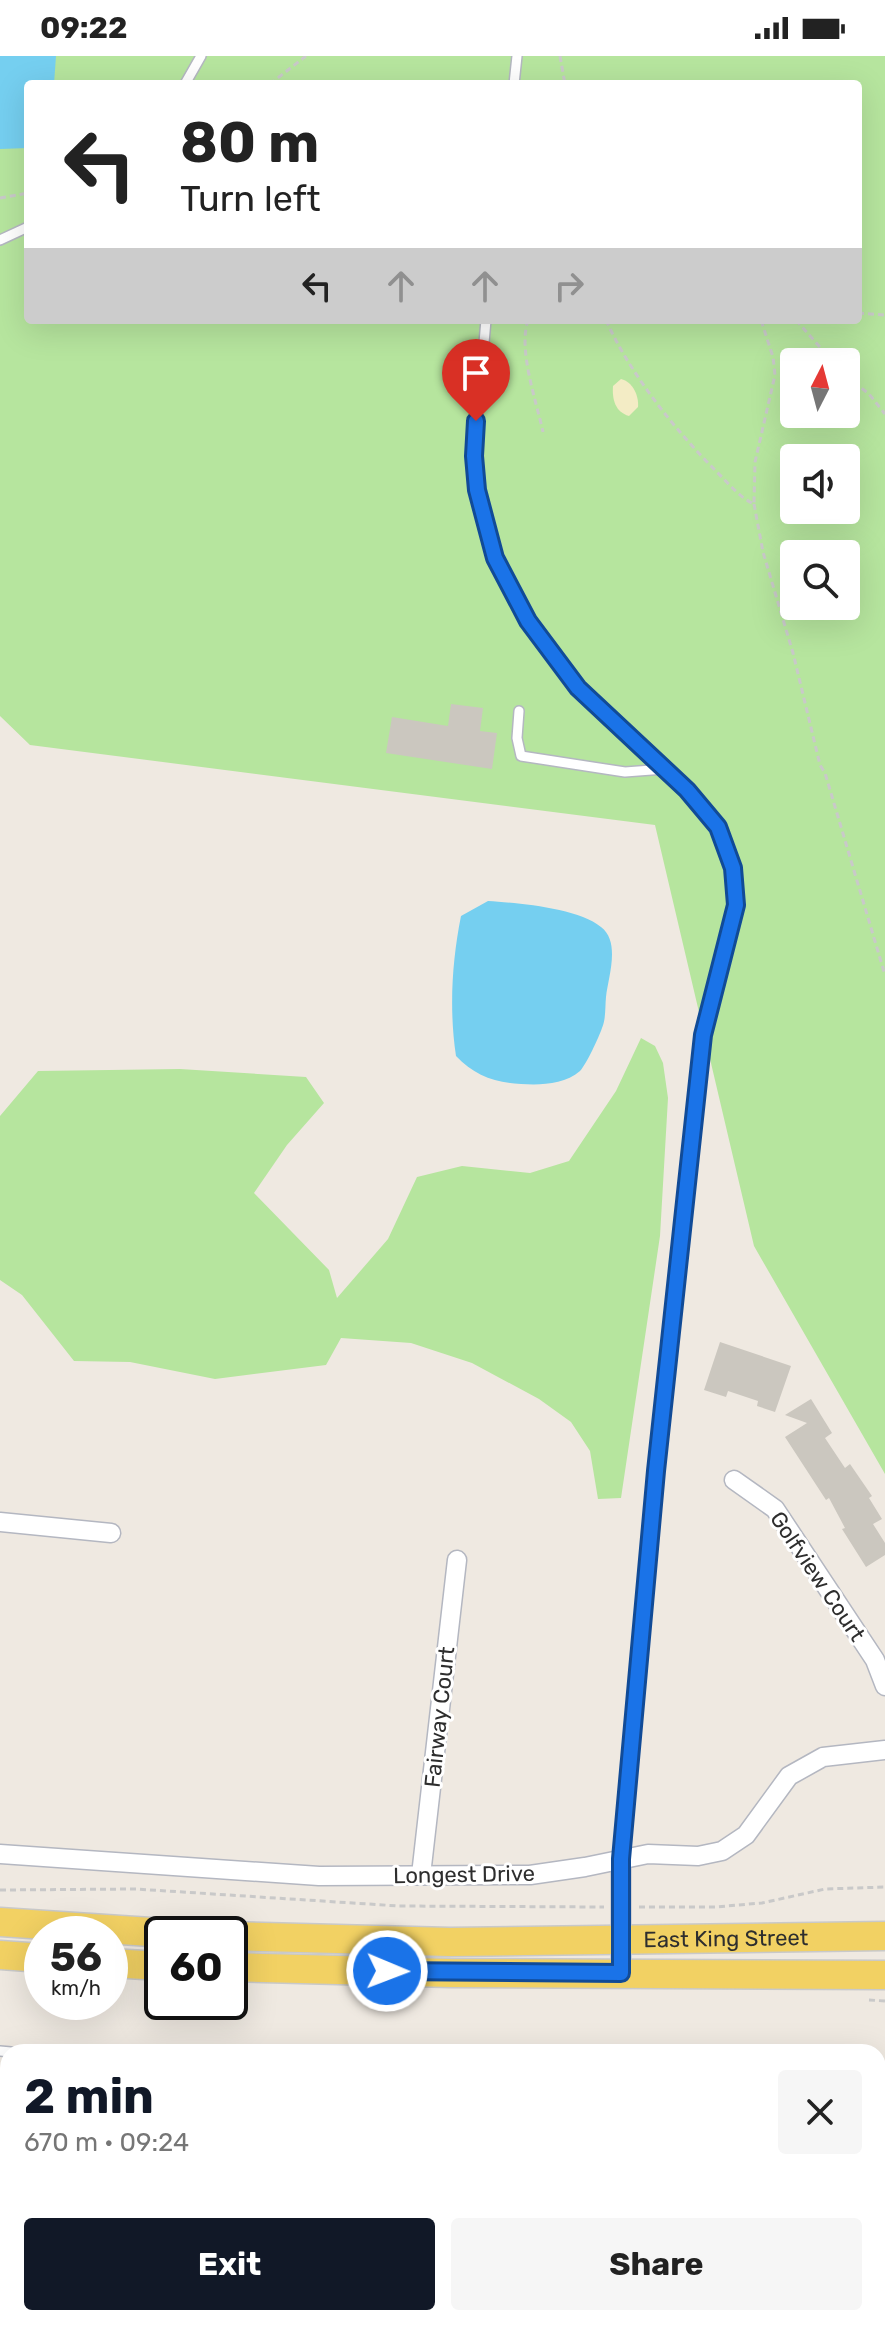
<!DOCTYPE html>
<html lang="en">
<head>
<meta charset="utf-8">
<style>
	:root { --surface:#fff; --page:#f6f6f6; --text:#222; --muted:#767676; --accent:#111827 }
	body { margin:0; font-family:Rubik,sans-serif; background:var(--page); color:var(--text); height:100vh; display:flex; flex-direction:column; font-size:30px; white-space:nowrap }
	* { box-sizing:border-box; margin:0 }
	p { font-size:26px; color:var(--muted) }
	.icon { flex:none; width:44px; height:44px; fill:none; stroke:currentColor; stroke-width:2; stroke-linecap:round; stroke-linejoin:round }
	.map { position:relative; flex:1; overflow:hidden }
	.side { position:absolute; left:0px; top:1988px; width:886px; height:282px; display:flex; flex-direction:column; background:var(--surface); border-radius:24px 24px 0 0; box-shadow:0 8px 32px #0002 }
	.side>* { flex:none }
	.top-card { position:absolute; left:24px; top:24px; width:838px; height:244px; border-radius:8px; box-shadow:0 8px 32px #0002; background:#fff; color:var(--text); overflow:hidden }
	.needle { width:52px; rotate:6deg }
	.fabs { position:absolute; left:780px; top:292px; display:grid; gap:16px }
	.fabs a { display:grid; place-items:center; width:80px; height:80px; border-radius:8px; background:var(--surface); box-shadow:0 8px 32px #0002; font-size:40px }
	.speed { position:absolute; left:24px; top:1860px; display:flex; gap:16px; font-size:40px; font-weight:700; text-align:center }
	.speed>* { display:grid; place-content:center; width:104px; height:104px; border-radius:50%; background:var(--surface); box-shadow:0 8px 32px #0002; line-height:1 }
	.speed small { font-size:20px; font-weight:400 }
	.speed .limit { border:4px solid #111; border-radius:12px; background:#fff; color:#111 }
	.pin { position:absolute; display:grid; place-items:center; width:68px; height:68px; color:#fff; margin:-82px -34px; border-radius:50% 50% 50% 0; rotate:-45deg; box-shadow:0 0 8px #0007 }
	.pin .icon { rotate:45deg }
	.me { position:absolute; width:88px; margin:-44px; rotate:91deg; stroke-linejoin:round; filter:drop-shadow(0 0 6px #0008) }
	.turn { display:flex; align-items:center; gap:28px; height:168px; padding:0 24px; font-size:36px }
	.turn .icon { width:104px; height:104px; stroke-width:2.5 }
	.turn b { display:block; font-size:56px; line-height:68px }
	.lanes { display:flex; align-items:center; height:76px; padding:0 24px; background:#0003; justify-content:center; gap:40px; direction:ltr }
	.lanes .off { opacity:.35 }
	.round { display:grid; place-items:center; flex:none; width:84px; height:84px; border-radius:8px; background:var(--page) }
	.overview { display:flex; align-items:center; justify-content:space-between; height:136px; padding:0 24px }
	h1 { font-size:48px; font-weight:700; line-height:60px; color:var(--accent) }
	.cta { display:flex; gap:16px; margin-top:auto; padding:16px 24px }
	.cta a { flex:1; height:92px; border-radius:8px; background:var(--accent); color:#fff; font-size:32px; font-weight:700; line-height:92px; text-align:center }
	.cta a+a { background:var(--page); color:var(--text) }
	.status { display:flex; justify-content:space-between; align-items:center; height:56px; padding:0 40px; background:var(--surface); direction:ltr }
	.status svg { height:22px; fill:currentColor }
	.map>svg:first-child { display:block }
	.green { fill:#b6e59e; fill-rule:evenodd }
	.sand { fill:#f3ecc5 }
	.water { fill:#75cff0 }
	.building { fill:#cbc7bf }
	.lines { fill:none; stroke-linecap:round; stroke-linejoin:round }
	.lane-casing { stroke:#b4b7c1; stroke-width:12 }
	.street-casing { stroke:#b4b7c1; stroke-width:21 }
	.primary-casing { stroke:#c9c9c9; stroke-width:31 }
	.path { stroke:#c9c9c9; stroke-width:3; stroke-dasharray:6 4; stroke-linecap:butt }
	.lane { stroke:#fff; stroke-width:9 }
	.street { stroke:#fff; stroke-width:18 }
	.primary { stroke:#f2d163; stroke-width:28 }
	.route-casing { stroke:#114b97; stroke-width:20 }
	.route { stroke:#1a73e8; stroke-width:14 }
	.labels { text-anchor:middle; stroke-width:6; stroke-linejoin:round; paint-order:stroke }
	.street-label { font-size:22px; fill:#2e2e2e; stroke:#fff }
</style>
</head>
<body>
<div class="status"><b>09:22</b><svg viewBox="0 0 49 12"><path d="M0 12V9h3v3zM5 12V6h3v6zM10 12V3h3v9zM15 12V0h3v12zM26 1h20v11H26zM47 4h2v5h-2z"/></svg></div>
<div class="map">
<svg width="885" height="2269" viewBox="0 0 885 2269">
	<rect width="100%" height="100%" fill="#efe9e1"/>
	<g class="green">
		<path d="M0,0h885v1418l-131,-228 -99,-421 -625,-80 -30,-29zM28,28h830v236h-830zM794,306h52v52h-52zM794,402h52v52h-52zM794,498h52v52h-52z"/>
		<path d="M641,982l14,8 8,17 5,35 -8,138 -39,262 -23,1 -8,-48 -19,-29 -32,-23 -67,-36 -61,-20 -70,-5 -15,27 -111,14 -85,-17 -56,-1 -52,-66 -22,-15v-164l38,-45 142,-2 126,8 18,26 -37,42 -33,48 75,77 8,28 51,-59 29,-62 45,-11 68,7 39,-12 47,-70z"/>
	</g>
	<path class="sand" d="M621,323c12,3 18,17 17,28l-9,9c-14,-4 -17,-17 -16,-30z"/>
	<g class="water">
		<path d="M0,0h56l-2,28h-26v64l-28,1z"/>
		<path d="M488,845c30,2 90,7 113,26 20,15 7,51 5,70 -1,10 0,22 -4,31 -3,9 -16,37 -22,43 -16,14 -40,14 -59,13 -26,-1 -47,-9 -65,-28 -7,-46 -4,-95 5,-140z"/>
	</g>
	<g class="building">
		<path d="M451,648l32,4 -3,23 17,2 -5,36 -106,-16 6,-36 56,9z"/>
		<path d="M720,1286l71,24 -16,46 -18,-6 1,-5 -30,-10 -2,6 -22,-7z"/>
		<path d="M811,1343l21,34 -7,5 20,30 5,-4 22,32 -3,2 13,21 -9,5 12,19v12l-19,12 -24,-38 3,-1 -16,-30 -3,2 -41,-63 22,-14 -22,-8z"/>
	</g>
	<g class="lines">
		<g class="lane-casing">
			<g id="lane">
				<path d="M185,28l16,-28"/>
				<path d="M514,28l3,-28"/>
				<path d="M0,184l28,-13"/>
				<path d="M486,264l-12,136 3,34 18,68 33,63 50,67 109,102 31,37 15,41 3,37 -33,130 -47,436 -35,388"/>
				<path d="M519,655l-2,27 4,18 104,16 40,-3"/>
				<path d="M0,1995l11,1"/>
				<path d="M878,2030l7,1"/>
				<path d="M0,2068l8,1"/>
				<path d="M0,2191l8,1"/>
				<path d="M463,2262l3,7"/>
				<path d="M113,2269v-7"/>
				<path d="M600,2269l1,-7"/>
			</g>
		</g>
		<g class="street-casing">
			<g id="street">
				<path d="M734,1424l41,29 100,151 10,26"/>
				<path d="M0,1466l111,11"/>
				<path d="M0,1798l319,22 211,-1 55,-8 63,-13 50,2 24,-5 24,-16 43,-59 34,-19 62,-7"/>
				<path d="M421,1819l36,-315"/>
				<path d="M621,1917v-114"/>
				<path d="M0,2135l8,1"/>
				<path d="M707,2262l5,7"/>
			</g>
		</g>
		<g class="primary-casing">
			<g id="primary">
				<path d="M0,1866l181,12"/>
				<path id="s1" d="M230,1880l220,6 435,-6"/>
				<path d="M0,1899l42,3"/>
				<path d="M110,1907l52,3"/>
				<path d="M230,1911l220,6 435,2"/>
			</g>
		</g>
		<g class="path">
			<path d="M560,0l5,28"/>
			<path d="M270,28l36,-28"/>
			<path d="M0,142l28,-5"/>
			<path d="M858,257l27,2"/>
			<path d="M528,264c-10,30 8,80 15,112"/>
			<path d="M606,264c24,54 69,110 110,151 12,12 23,26 38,33l1,-42 20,-87 -2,-18 -12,-37"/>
			<path d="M796,264l37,42"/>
			<path d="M846,320l23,18 16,20"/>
			<path d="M754,448l9,48 30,101 27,112 5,8 60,202"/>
			<path d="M0,1834l136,-1 263,17 205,1"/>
			<path d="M639,1851h76l47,-4 63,-14 60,-2"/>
			<path d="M869,1944l16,1"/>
		</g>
		<use href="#lane" class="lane"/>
		<use href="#street" class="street"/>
		<use href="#primary" class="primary"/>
	</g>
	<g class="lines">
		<g class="route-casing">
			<path id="route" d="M387,1915l234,2v-114l35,-388 47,-436 33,-130 -3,-37 -15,-41 -31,-37 -109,-102 -50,-67 -33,-63 -18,-68 -3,-34 2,-35"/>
		</g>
		<use href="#route" class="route"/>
	</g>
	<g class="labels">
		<g class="street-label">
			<text transform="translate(818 1520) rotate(56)" y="8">Golfview Court</text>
			<text transform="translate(439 1661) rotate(-84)" y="8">Fairway Court</text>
			<text transform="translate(464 1818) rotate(-1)" y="8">Longest Drive</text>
			<text dy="8" stroke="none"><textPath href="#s1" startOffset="496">East King Street</textPath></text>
		</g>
	</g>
</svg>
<div class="fabs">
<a><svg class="needle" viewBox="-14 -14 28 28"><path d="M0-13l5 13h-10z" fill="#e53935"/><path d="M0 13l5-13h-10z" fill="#767676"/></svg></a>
<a><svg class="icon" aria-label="sound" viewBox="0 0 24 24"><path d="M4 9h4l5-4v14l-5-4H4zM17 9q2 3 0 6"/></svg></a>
<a><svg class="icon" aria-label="search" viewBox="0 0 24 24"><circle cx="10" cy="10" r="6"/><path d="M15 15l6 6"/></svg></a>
</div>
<div class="speed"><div>56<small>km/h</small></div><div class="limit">60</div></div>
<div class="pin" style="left:476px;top:365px;background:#d93025"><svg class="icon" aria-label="arrive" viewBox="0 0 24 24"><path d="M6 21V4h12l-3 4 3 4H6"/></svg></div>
<svg class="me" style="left:387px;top:1915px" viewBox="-20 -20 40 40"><circle r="17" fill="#1a73e8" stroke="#fff" stroke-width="3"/><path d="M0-11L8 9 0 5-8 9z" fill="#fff"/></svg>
<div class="top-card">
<div class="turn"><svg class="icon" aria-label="left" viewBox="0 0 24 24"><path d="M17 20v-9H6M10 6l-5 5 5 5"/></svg><div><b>80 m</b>Turn left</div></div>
<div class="lanes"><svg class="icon" aria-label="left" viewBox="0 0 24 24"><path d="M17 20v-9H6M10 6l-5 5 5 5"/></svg><svg class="icon off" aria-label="ahead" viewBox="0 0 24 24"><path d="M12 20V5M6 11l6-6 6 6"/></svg><svg class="icon off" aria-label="ahead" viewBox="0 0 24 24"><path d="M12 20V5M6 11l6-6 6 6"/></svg><svg class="icon off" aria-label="right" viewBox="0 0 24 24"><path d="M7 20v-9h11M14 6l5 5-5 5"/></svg></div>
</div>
<section class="side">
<div class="overview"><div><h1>2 min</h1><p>670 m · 09:24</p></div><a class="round"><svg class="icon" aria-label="close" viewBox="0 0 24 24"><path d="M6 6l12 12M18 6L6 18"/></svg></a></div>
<div class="cta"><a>Exit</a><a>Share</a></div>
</section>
</div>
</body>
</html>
